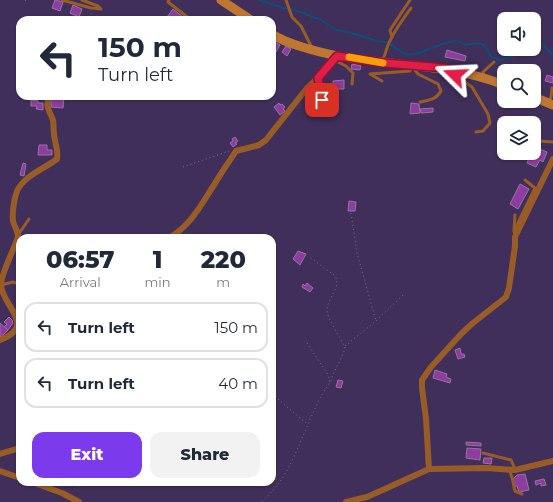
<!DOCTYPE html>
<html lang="en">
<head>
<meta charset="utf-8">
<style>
	:root { --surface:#fff; --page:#f2f2f3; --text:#1f2937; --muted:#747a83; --line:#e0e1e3; --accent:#7c3aed }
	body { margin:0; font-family:Montserrat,sans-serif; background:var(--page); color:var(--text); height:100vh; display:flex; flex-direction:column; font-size:15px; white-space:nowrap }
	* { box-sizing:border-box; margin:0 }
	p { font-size:13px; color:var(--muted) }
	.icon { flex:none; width:22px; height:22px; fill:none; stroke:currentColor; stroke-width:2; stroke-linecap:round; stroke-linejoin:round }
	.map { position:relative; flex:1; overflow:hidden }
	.side { position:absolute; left:16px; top:234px; width:260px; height:252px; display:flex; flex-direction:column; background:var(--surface); border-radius:12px; box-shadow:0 1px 3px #0004 }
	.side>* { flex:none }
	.banner { position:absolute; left:16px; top:16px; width:260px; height:84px; border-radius:12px; box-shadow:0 1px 3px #0004; background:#fff; color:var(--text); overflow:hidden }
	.buttons { position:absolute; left:497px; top:12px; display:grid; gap:8px }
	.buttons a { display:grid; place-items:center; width:44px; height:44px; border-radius:8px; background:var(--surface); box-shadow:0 1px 3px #0004; font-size:20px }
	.pin { position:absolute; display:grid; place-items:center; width:34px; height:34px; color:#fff; margin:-17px; border-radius:8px; box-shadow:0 2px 6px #0006 }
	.me { position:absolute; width:44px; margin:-22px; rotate:291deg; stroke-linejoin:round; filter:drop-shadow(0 0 3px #0008) }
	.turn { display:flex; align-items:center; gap:14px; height:84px; padding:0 16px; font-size:18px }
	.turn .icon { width:52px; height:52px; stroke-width:2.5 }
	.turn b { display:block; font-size:28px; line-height:34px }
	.eta { display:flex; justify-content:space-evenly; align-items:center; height:68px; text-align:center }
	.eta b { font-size:24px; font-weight:800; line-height:28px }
	.cta { display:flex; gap:8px; margin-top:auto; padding:8px 16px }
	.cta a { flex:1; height:46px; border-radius:12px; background:var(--accent); color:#fff; font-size:16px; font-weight:800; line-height:46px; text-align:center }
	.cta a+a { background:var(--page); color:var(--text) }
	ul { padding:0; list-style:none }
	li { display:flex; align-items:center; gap:12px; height:50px; margin:0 8px 6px; padding:0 8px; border:2px solid var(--line); border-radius:12px }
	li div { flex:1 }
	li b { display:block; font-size:15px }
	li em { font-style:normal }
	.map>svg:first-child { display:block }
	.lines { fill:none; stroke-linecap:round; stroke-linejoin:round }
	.stream { stroke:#005682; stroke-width:1.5 }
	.building { fill:#8e3c9f; stroke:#97749f }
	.path { stroke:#7c6f91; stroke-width:1; stroke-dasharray:1 3; stroke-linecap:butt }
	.service { stroke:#985d27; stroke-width:3 }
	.minor { stroke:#985d27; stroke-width:6 }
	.secondary { stroke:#bf7630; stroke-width:9 }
	.route-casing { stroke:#92132f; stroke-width:10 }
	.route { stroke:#e11d48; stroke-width:7 }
	.slow { stroke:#f59e0b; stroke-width:7 }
</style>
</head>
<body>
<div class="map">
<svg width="553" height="502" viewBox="0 0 553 502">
	<rect width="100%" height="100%" fill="#402f5a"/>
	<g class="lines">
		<g class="stream">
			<path d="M259,0l24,8 15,3 23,9 15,10 15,3 27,8 8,1 21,13 12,-2 26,-10 9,-2h5l6,4c16,-3 19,-4 26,12l10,3 18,-6 6,1 4,-6"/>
			<path d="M534,45l3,-2 6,2 10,10"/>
		</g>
	</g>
	<g class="building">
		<path d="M55,0l8,2 -3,9 -8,-3z"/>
		<path d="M73,5l9,4 -3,8 -9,-4z"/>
		<path d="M173,9l10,8 -2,3h-11l-3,-3z"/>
		<path d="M273,41l7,4 -4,7 -4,-2z"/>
		<path d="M286,46l5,3 -4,7 -5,-4z"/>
		<path d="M447,50l19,6 -1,5 -20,-4z"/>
		<path d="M352,64l9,2 -1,4 -9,-1z"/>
		<path d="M547,75l6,2v6l-8,-2z"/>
		<path d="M344,80v9h-11v-8z"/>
		<path d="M54,96l10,1 -1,11 -12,-1v-8h2z"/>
		<path d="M31,100l7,1v2h5v7l-7,-1 1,-3h-6z"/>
		<path d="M279,103l1,2 2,-1 3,3 -2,2 2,2 -5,4 -6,-8z"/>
		<path d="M411,103l8,1 1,9 -10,1z"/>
		<path d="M433,108v4l-12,1 -1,-4z"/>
		<path d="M235,137l3,4 -3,2 2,1 -4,3 -3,-4 3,-2 -1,-2z"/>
		<path d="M39,145h8v5h5v5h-14z"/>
		<path d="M537,148l10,4 -4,10 -3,-2 -4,7 -9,-4 4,-9 2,1z"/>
		<path d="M23,163l3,1 -2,12 -4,-1z"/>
		<path d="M520,184l9,5 -11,20 -8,-5z"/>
		<path d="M349,201l7,1 -1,9h-7z"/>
		<path d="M298,251l8,3 -6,11 -7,-6z"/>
		<path d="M307,283l6,5 -3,4 -8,-5 1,-3 2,2z"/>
		<path d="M9,317l4,4 -1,1 1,1 -5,7 -4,-3 3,-3 -3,-2z"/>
		<path d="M0,323l8,7 -7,7 -1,-1z"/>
		<path d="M460,348l1,6h3l1,3 -7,2 -3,-9z"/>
		<path d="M435,370l12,4 -1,3 5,2 -1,4 -17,-5z"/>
		<path d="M338,380l5,1 -2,7 -5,-1z"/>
		<path d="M466,442l15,1v3l-15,-1z"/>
		<path d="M467,448l14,1 -1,11 -14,-2z"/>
		<path d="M484,458h8l-1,6 -8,-1z"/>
		<path d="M525,474l4,16 -10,2 -2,-6h-3l-1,-7 4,-4z"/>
		<path d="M544,479l2,6 -5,1v-3l-5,2 -1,-4z"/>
	</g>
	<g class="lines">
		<g class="path">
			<path d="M25,0l1,1"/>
			<path d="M55,17l9,3"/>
			<path d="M85,20l8,-8"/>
			<path d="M183,167l46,-16"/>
			<path d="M351,213l6,40 19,68"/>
			<path d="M307,343l20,30 3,9"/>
			<path d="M345,346l31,-25 28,-27"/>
			<path d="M272,394l34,29"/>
			<path d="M272,478l7,3"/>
			<path d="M262,502c11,-11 21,-23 28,-37 14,-28 23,-59 41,-84 3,-13 12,-22 14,-34 -5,-10 -18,-28 -18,-38 1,-12 16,-23 7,-34l-26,-19"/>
		</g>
		<g class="service">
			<path d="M62,0l29,8 10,1 -3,-3 -16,-6"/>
			<path d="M169,0l-1,2 23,18"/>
			<path d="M286,0l6,17 9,9 11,22"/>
			<path d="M392,37l-2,-7 20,-30"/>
			<path d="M334,60l12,6 7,7 -1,11"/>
			<path d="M382,60c4,-5 4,-12 7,-17 5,-12 14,-24 22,-35"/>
			<path d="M455,75l17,12 16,27 2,9 -7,8 -7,1"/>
			<path d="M484,76l-1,-4 11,-10"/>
			<path d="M318,78l4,22 -3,3"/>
			<path d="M382,81l-12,-7 40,-3 2,-5 6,8 20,10 3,7c-5,9 -12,9 -21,11"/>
			<path d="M548,102l3,-5 1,-9"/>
			<path d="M539,141l14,1"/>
			<path d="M514,229l1,-14"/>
			<path d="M18,235l11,-16"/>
			<path d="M515,236l-1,-5 21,-43 -10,-8"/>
			<path d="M1,285l12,-3 7,2"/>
			<path d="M483,453l28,7 4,9"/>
			<path d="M509,470c4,7 4,14 6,21l7,3"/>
		</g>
		<g class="minor">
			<path d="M169,238c22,-13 32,-33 45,-53 7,-12 15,-23 22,-34l23,-6 7,-5 41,-52 11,-10 19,-22"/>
			<path d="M0,340c38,-15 2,-33 1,-55 0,-10 10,-30 14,-40 1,-3 3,-7 3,-9 0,-5 -4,-10 -5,-15 -1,-8 1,-22 4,-30 8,-16 27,-22 40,-32 2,-9 -3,-17 -3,-26 -1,-4 0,-9 -1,-13 -3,-8 -9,-15 -3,-24"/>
			<path d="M0,454l20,-6"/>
			<path d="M429,469l-3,-50 -4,-31v-8l9,-13 31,-34 11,-10 33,-26 3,-9 6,-42v-9l38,-78"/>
			<path d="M0,471l20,7"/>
			<path d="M32,482l30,11 17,9"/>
			<path d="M346,502l21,-5 62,-28 57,-1 29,2 38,-9"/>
		</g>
		<g class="secondary">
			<path d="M221,0l30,20"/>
			<path d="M272,34c11,8 24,11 37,15 64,19 133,11 195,36"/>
			<path d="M534,97l19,8"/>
		</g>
	</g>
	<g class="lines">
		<g class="route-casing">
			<path id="route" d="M322,100l-4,-22 19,-22 48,7 60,5 10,7"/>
		</g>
		<use href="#route" class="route"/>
		<path class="slow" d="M349,57l34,6"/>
	</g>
</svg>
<div class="buttons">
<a><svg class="icon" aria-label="sound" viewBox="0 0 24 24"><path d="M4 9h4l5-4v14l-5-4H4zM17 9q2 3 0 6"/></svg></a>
<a><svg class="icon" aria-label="search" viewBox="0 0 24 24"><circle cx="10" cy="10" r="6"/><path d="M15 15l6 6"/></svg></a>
<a><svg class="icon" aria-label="layers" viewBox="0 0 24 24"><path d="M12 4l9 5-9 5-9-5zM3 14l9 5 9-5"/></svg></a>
</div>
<div class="pin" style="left:322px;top:100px;background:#d93025"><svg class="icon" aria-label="arrive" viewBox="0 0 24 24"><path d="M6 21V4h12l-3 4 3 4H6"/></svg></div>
<svg class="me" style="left:455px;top:75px" viewBox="-20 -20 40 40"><path d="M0-17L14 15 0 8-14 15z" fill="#e11d48" stroke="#fff" stroke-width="4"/></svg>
<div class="banner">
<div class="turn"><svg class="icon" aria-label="left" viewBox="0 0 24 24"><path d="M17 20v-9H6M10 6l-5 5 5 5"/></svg><div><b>150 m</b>Turn left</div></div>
</div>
<section class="side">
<div class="eta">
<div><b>06:57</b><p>Arrival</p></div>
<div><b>1</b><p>min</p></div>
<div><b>220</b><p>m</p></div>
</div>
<ul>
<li><svg class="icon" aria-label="left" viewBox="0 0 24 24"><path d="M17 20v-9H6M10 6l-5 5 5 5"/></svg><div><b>Turn left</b></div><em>150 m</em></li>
<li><svg class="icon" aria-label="left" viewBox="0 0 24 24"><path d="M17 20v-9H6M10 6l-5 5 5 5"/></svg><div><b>Turn left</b></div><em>40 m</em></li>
</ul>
<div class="cta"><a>Exit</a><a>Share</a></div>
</section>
</div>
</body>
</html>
